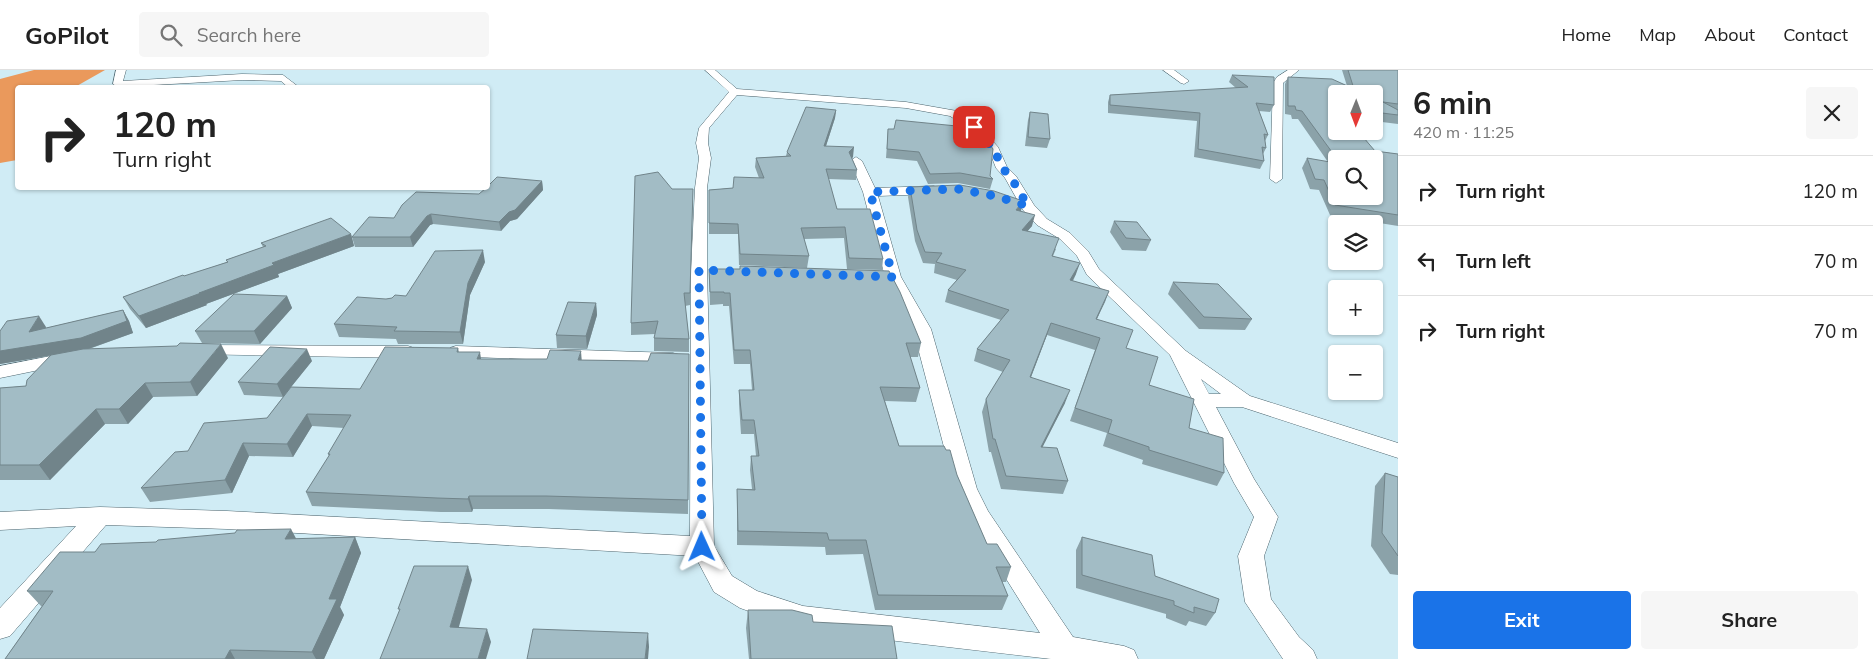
<!DOCTYPE html>
<html lang="en">
<head>
<meta charset="utf-8">
<style>
	:root { --surface:#fff; --page:#f6f6f6; --text:#222; --muted:#767676; --line:#e0e0e0; --accent:#1a73e8 }
	body { margin:0; font-family:Mulish,sans-serif; background:var(--page); color:var(--text); height:100vh; display:flex; flex-direction:column; font-size:19px; white-space:nowrap }
	* { box-sizing:border-box; margin:0 }
	p { font-size:16px; color:var(--muted) }
	.icon { flex:none; width:28px; height:28px; fill:none; stroke:currentColor; stroke-width:2; stroke-linecap:round; stroke-linejoin:round }
	.map { position:relative; flex:1; overflow:hidden }
	.panel { display:flex; flex-direction:column; background:var(--surface); width:475px }
	.panel>* { flex:none }
	.hud { position:absolute; left:15px; top:15px; width:475px; height:105px; border-radius:5px; box-shadow:0 1px 4px #0004; background:#fff; color:var(--text); overflow:hidden }
	.needle { width:32px; rotate:181deg }
	.buttons { position:absolute; left:1328px; top:15px; display:grid; gap:10px }
	.buttons a { display:grid; place-items:center; width:55px; height:55px; border-radius:5px; background:var(--surface); box-shadow:0 1px 4px #0004; font-size:25px }
	.pin { position:absolute; display:grid; place-items:center; width:42px; height:42px; color:#fff; margin:-21px; border-radius:10px; box-shadow:0 2px 8px #0006 }
	.me { position:absolute; width:55px; margin:-28px; rotate:359deg; stroke-linejoin:round; filter:drop-shadow(0 0 4px #0008) }
	.turn { display:flex; align-items:center; gap:18px; height:105px; padding:0 15px; font-size:22px }
	.turn .icon { width:65px; height:65px; stroke-width:2.5 }
	.turn b { display:block; font-size:35px; line-height:42px }
	.round { display:grid; place-items:center; flex:none; width:52px; height:52px; border-radius:5px; background:var(--page) }
	.head { display:flex; align-items:center; justify-content:space-between; height:85px; padding:0 15px }
	h1 { font-size:30px; font-weight:700; line-height:38px }
	.action { display:flex; gap:10px; margin-top:auto; padding:10px 15px }
	.action a { flex:1; height:58px; border-radius:5px; background:var(--accent); color:#fff; font-size:20px; font-weight:700; line-height:58px; text-align:center }
	.action a+a { background:var(--page); color:var(--text) }
	ul { padding:0; list-style:none }
	li { display:flex; align-items:center; gap:15px; height:70px; padding:0 15px; border-top:1px solid var(--line) }
	li div { flex:1 }
	li b { display:block; font-size:19px }
	li em { font-style:normal }
	header { display:flex; align-items:center; gap:30px; box-sizing:border-box; height:70px; padding:0 25px; background:var(--surface); border-bottom:1px solid var(--line) }
	header strong { font-size:24px }
	nav { display:flex; gap:28px; margin-inline-start:auto; font-size:18px }
	.search { width:350px; height:45px; background:var(--page); display:flex; align-items:center; gap:12px; box-sizing:border-box; padding:0 18px; border-radius:5px; color:var(--muted); font-size:19px }
	main { display:flex; flex:1; min-height:0 }
	.map>svg:first-child { display:block }
	.forest { fill:#ea995c }
	.lines { fill:none; stroke-linecap:round; stroke-linejoin:round }
	.street-casing { stroke:#4c646d; stroke-width:1 }
	.street { fill:#fff; fill-rule:evenodd }
	.wall { fill:#8ba2a9; fill-rule:evenodd }
	.shaded-wall { fill:#71848a }
	.building { fill:#a2bcc5; stroke:#71848a }
	.route { stroke:#1a73e8; stroke-width:9; stroke-dasharray:0 16.2 }
</style>
</head>
<body>
<header>
<strong>GoPilot</strong>
<div class="search"><svg class="icon" aria-label="search" viewBox="0 0 24 24"><circle cx="10" cy="10" r="6"/><path d="M15 15l6 6"/></svg>Search here</div>
<nav><a>Home</a><a>Map</a><a>About</a><a>Contact</a></nav>
</header>
<main>
<div class="map">
<svg width="1398" height="589" viewBox="0 0 1398 589">
	<rect width="100%" height="100%" fill="#d0ecf5"/>
	<path class="forest" d="M34,0h71l-30,17 -57,1 -1,72 -17,3v-84z"/>
	<g class="lines">
		<g class="street-casing">
			<g id="street">
				<path d="M116,0h10l-3,11 119,-7 41,1 17,13h-11l-8,-7 -39,-1 -124,7 -5,-3z"/>
				<path d="M705,0h10l22,19 169,13 51,9 21,14 20,22 9,20 9,9 18,29 13,14 23,14 18,18 11,18 87,82 64,45 148,47v15l-156,-51h-26l38,72 24,38 -14,39 7,43 28,38 14,13 4,9h-34l-38,-57 -7,-46 16,-39 -20,-34 -64,-128 -83,-80 -10,-19 -17,-17 -23,-14 -14,-15 -18,-32 -9,-10 -7,-18 -19,-21 -20,-13 -44,-8 -169,-13 -28,33 -1,15 3,15 -4,30v82l7,276 18,30 25,15 46,15 237,27 -70,-112 -15,-32 -42,-160 -28,-52 -22,-85 -13,-31 6,-4 6,4 13,27 59,-2 7,4 -7,4 -56,2 23,81 30,52 46,160 11,22 85,126 51,9 10,4 4,9h-87l-248,-29 -63,-22 -26,-16 -19,-36 -468,-27 -121,-4 -96,111 -10,3v-31l76,-82 -76,4v-18l100,-5 127,4 463,25 1,-266 4,-82 4,-30 -3,-15 3,-15 30,-36zM1201,309l20,15h-12z"/>
				<path d="M1163,0h11l15,11 -5,3 -3,-1z"/>
				<path d="M1288,0h11l-16,13 -1,96 -6,4 -6,-4 3,-96 4,-6z"/>
				<path d="M198,275l210,1 6,2 3,4 -3,4 -6,2 -216,-4 -3,-4 3,-4z"/>
				<path d="M456,276l217,7 7,2 2,4 -2,4 -7,2 -223,-9 -3,-4 3,-4z"/>
				<path d="M66,283l7,2 2,4 -2,4 -73,15v-12z"/>
			</g>
		</g>
		<use href="#street" class="street"/>
	</g>
	<g class="wall">
		<path d="M1342,0h56v54l-24,-3v-27h-38v37l39,20 23,3v72l-68,-11 -11,-25 -9,-1 -8,-21 5,-10 21,4 -30,-43h-6l-1,-4 -6,-1v-30l3,-7 59,9zM1336,89h38l-38,37z"/>
		<path d="M1232,5l42,30 -4,7 -11,-1 9,24 -3,6 1,7 -3,6 1,7 -4,8 -66,-12 3,-36 -89,-8v-11l2,-7 126,-7 -7,-6z"/>
		<path d="M836,40l-1,8 -9,28 27,11 -1,1 5,12 -1,10 -28,-1 9,30 46,50 -1,11 -35,-1 -3,-31 -40,1 5,17 -2,12 -68,-3 -1,-31h-29v-44l24,-2 26,-10 -4,-11 1,-9 30,-2 1,-4z"/>
		<path d="M1030,42l20,27 -3,9 -22,-2 3,-26z"/>
		<path d="M888,59l85,15 17,32 3,3 -3,10 -32,-6 -30,1 -11,-23 -31,-3z"/>
		<path d="M542,111l1,9 -26,29 -7,2 -9,10 -68,-7 -3,1 -17,22h-58l-3,-10 42,-19 85,-24z"/>
		<path d="M910,117l110,25 12,14 -5,5 29,18 -3,7 23,18 -3,7 36,10 -12,28 29,29 23,37 40,43 35,45 -7,13 -75,-22 1,-4 -40,-14 4,-13 -37,-12 25,-71 -48,-15 -16,42 34,26 -23,44 26,34 -5,13 -62,-5 -10,-37h-2l-7,-40 4,-13 17,-27 -29,-11 3,-12 24,-29 -56,-18 3,-12 9,-10 -23,-7 1,-9 -12,-1 -8,-22 -7,-44z"/>
		<path d="M693,119l-3,116 -5,1 4,33v13l-35,-1v-13l1,-4 -24,1v-12z"/>
		<path d="M1114,151l37,19 -5,11 -24,-1 -12,-18z"/>
		<path d="M351,164l3,12 -76,28 1,3 -73,27 1,1 -61,23 -16,-19 -7,-12 104,-35 -1,-2 37,-13 -2,-4z"/>
		<path d="M485,192l-15,33 -7,49h-65l-2,-5 -57,-2 -5,-13 52,-25 6,-1 14,-2z"/>
		<path d="M709,199l212,74 -3,14h-8l10,31 -4,14 -31,-1 14,45 58,29 30,69 24,23 -5,15h-4l6,14 -6,14h-127l-12,-56 -37,1 -1,-8 -88,-2v-56h15l-2,-19 1,-14h5l-2,-22h-13l-2,-30v-14h13l-2,-26h-16l-5,-58h-6v-2l-13,1z"/>
		<path d="M1173,212l79,37 -7,11 -46,-1 -31,-35z"/>
		<path d="M287,226l5,12 -32,36 -58,-1 -7,-12z"/>
		<path d="M596,233l1,12 -10,34 -30,-1 -1,-13z"/>
		<path d="M123,240l6,11 4,12 -44,16 139,9 -31,38 -44,1 -25,27h-23l-55,56h-50v-92l26,-2 24,-30 -50,8v-33l46,-4v1z"/>
		<path d="M458,278l1,4 22,7 167,2 41,-7 -1,160 -139,-5h-76l-1,3h-31l-129,-6 -6,-14 23,-36 -1,-2 16,-26 -32,-2 -19,31 -44,-1 -17,37 -82,9 -9,-14 47,-37 79,-33 16,-21 -39,-2 -6,-13 74,-21 -21,26 69,2z"/>
		<path d="M1385,403l13,4v98l-8,-1 -19,-28 4,-60z"/>
		<path d="M355,467l6,16 -21,54 4,8 -20,44h-319l37,-53h-1l-14,-15 68,-39 201,-13z"/>
		<path d="M1082,467l73,39 60,37 -9,13 -17,-5 -3,5 -20,-8v-4l-90,-26v-38z"/>
		<path d="M748,540l65,12 84,37h-148l-3,-31z"/>
	</g>
	<g class="shaded-wall">
		<path d="M836,40l-1,8 -12,37 1,-9z"/>
		<path d="M854,77l-1,10 -5,5 1,-10z"/>
		<path d="M542,111l1,9 -26,29 -7,2 -9,10 -2,-9z"/>
		<path d="M1023,131l-2,10 -8,10 3,-11z"/>
		<path d="M431,144l2,10 -3,1 -17,22 -3,-10 17,-21z"/>
		<path d="M1035,145l-3,11 -13,15 3,-11z"/>
		<path d="M351,164l3,12 -76,28 1,3 -73,27 1,1 -61,23 -7,-12 60,-23 73,-30z"/>
		<path d="M483,180l2,12 -15,33 -7,49 -3,-12 8,-49z"/>
		<path d="M1080,193l-4,11 -10,18 4,-12z"/>
		<path d="M1109,221l-4,11 -14,29 5,-12z"/>
		<path d="M287,226l5,12 -32,36 -6,-13z"/>
		<path d="M596,233l1,12 -10,34 -1,-13z"/>
		<path d="M123,240l6,11 4,12 -45,16 -88,15v-13z"/>
		<path d="M39,246l7,11 -9,17 -8,-12z"/>
		<path d="M1051,253l-4,12 -21,55 4,-13z"/>
		<path d="M221,274l7,14 -31,38 -7,-14z"/>
		<path d="M307,279l5,12 -29,36 -6,-13z"/>
		<path d="M581,281l1,13 -4,-4z"/>
		<path d="M480,282l2,13 -5,-6z"/>
		<path d="M145,313l8,14 -25,27 -9,-15z"/>
		<path d="M1070,320l-5,13 -29,57 5,-13z"/>
		<path d="M96,339l9,15 -55,56 -11,-15z"/>
		<path d="M307,344l5,12 -19,31 -6,-13z"/>
		<path d="M243,373l6,13 -17,37 -7,-13z"/>
		<path d="M469,426l4,13 -1,3 -4,-13z"/>
		<path d="M291,459l8,15 -14,-5z"/>
		<path d="M355,467l6,16 -21,54 4,8 -20,44h-8l-4,-7 17,-53z"/>
		<path d="M468,496l4,14 -17,61 -5,-14z"/>
		<path d="M487,559l4,13 -5,17h-8z"/>
		<path d="M648,563l1,14 -1,12h-3z"/>
		<path d="M230,580l5,9h-10z"/>
	</g>
	<g class="building">
		<path d="M1348,0h50v34l-15,-2 15,8v5l-24,-3v-18h-38v37h22l17,20 23,3v61l-63,-10 -11,-25 -9,-1 -8,-21 29,5v33h38v-37h-37l-35,-48 -6,-1 -1,-4h-7v-29l44,2 22,10z"/>
		<path d="M1232,5l42,2v28l-18,-2 12,32 -4,-1 2,14 -4,-1 2,14 -66,-12 2,-36 -90,-8v-10l138,-8z"/>
		<path d="M806,37l30,3 -12,36 30,1 -5,5 8,18 -31,-1 11,40h33l13,50 -34,-1 -4,-31 -44,1 8,28 -69,-2 -2,-30 -29,-1v-33l24,-2 1,-11 30,1 -8,-20 35,-2 -4,-4z"/>
		<path d="M1030,42l18,2 2,25 -22,-2z"/>
		<path d="M896,50l81,8 -5,16 19,2 2,3 -3,27 3,3 -33,-6 -30,1 -11,-22 -32,-3 1,-20h6z"/>
		<path d="M658,102l14,17h21l-3,104h-6l5,46 -35,-1 4,-17 -27,2 4,-147z"/>
		<path d="M497,107l45,4 -27,29 -6,2 -10,10 -68,-8 -4,2 -17,21h-58l17,-20 25,1 8,-13 14,-13 63,2 7,-6h2v-2z"/>
		<path d="M960,115l34,6 29,10 -7,9 19,5 -13,15 37,8 -7,18 28,7 -10,17 39,11 -13,28 37,11 -7,18 32,9 -9,28 45,14 -5,29 34,10 1,35 -75,-23v-3l-41,-14 4,-13 -37,-12 25,-70 -49,-15 -21,54 40,13 -29,57 16,1 11,33 -62,-5 -11,-37h-2l-7,-40 24,-39 -33,-11 32,-39 -61,-20 18,-20 -30,-8 6,-9 -17,-1 -8,-22 -7,-43z"/>
		<path d="M331,148l20,16 -79,29 2,2 -75,28h2l-62,23 -16,-19 60,-22 1,1 44,-14 -2,-2 40,-14 -5,-3z"/>
		<path d="M1114,151l23,1 14,18 -25,-2z"/>
		<path d="M483,180l-15,33 -8,49 -66,-1 3,-4 -63,-3 23,-27 29,2 6,-1 3,-3 11,1 29,-45z"/>
		<path d="M740,196l149,5 11,21 21,51h-15l14,45 -40,-1 19,59h45l2,4h4l7,25 30,69h10l14,23h-15l12,29 -130,-1 -12,-55h-37l-2,-7 -89,-2 -1,-42 18,1 -4,-34h8l-5,-36h-12l-3,-30h15l-4,-40h-16l-4,-57h-6v-1h-14l-1,-23h31z"/>
		<path d="M1173,212l45,2 34,35 -48,-2z"/>
		<path d="M234,224l53,2 -33,35h-59z"/>
		<path d="M568,232l28,1 -10,33 -30,-1z"/>
		<path d="M123,240l4,11 -46,17 -81,13v-20l7,-10 32,-5 -10,16z"/>
		<path d="M180,273l41,1 -31,38 -45,1 -26,26h-23l-57,56h-39v-77l26,-2 1,-6 24,-25 32,-6 94,-3z"/>
		<path d="M270,277l37,2 -30,35 -39,-2z"/>
		<path d="M385,277l73,1 -1,4h23l-3,7h70l3,-9 31,1 -3,9 70,1 3,-8 38,1 -1,146 -142,-4h-77l-1,3 -31,-1 -131,-6 24,-38h-2l23,-39 -44,-1 -20,30 -44,-1 -18,37 -84,8 34,-36 13,-1 16,-28 63,-5 24,-31 69,2z"/>
		<path d="M1385,403l13,4v79l-16,-23z"/>
		<path d="M291,459l-6,10 70,-2 -26,62h8l-25,53 -82,-2 -5,9h-220l48,-68h-26l33,-39h35l6,-8 55,-2 2,-2 77,-7 2,-3z"/>
		<path d="M1082,467l70,18 3,21 64,23 -4,14 -21,-6v6l-20,-8v-4l-92,-26z"/>
		<path d="M414,496h54l-18,61 37,2 -9,30h-98l20,-50h-2z"/>
		<path d="M748,540h44l20,5 1,7 79,4 5,33h-146z"/>
		<path d="M533,559l115,4 -3,26h-118z"/>
	</g>
	<g class="lines">
		<path class="route" d="M702,477l-3,-277 194,7 -23,-85 88,-3 37,7 33,10 -18,-30 -8,-8 -8,-19 -20,-22"/>
	</g>
</svg>
<div class="buttons">
<a><svg class="needle" viewBox="-14 -14 28 28"><path d="M0-13l5 13h-10z" fill="#e53935"/><path d="M0 13l5-13h-10z" fill="#767676"/></svg></a>
<a><svg class="icon" aria-label="search" viewBox="0 0 24 24"><circle cx="10" cy="10" r="6"/><path d="M15 15l6 6"/></svg></a>
<a><svg class="icon" aria-label="layers" viewBox="0 0 24 24"><path d="M12 4l9 5-9 5-9-5zM3 14l9 5 9-5"/></svg></a>
<a>+</a>
<a>−</a>
</div>
<div class="pin" style="left:974px;top:57px;background:#d93025"><svg class="icon" aria-label="arrive" viewBox="0 0 24 24"><path d="M6 21V4h12l-3 4 3 4H6"/></svg></div>
<svg class="me" style="left:702px;top:477px" viewBox="-20 -20 40 40"><path d="M0-17L14 15 0 8-14 15z" fill="#1a73e8" stroke="#fff" stroke-width="4"/></svg>
<div class="hud">
<div class="turn"><svg class="icon" aria-label="right" viewBox="0 0 24 24"><path d="M7 20v-9h11M14 6l5 5-5 5"/></svg><div><b>120 m</b>Turn right</div></div>
</div>
</div>
<section class="panel">
<div class="head"><div><h1>6 min</h1><p>420 m · 11:25</p></div><a class="round"><svg class="icon" aria-label="close" viewBox="0 0 24 24"><path d="M6 6l12 12M18 6L6 18"/></svg></a></div>
<ul>
<li><svg class="icon" aria-label="right" viewBox="0 0 24 24"><path d="M7 20v-9h11M14 6l5 5-5 5"/></svg><div><b>Turn right</b></div><em>120 m</em></li>
<li><svg class="icon" aria-label="left" viewBox="0 0 24 24"><path d="M17 20v-9H6M10 6l-5 5 5 5"/></svg><div><b>Turn left</b></div><em>70 m</em></li>
<li><svg class="icon" aria-label="right" viewBox="0 0 24 24"><path d="M7 20v-9h11M14 6l5 5-5 5"/></svg><div><b>Turn right</b></div><em>70 m</em></li>
</ul>
<div class="action"><a>Exit</a><a>Share</a></div>
</section>
</main>
</body>
</html>
